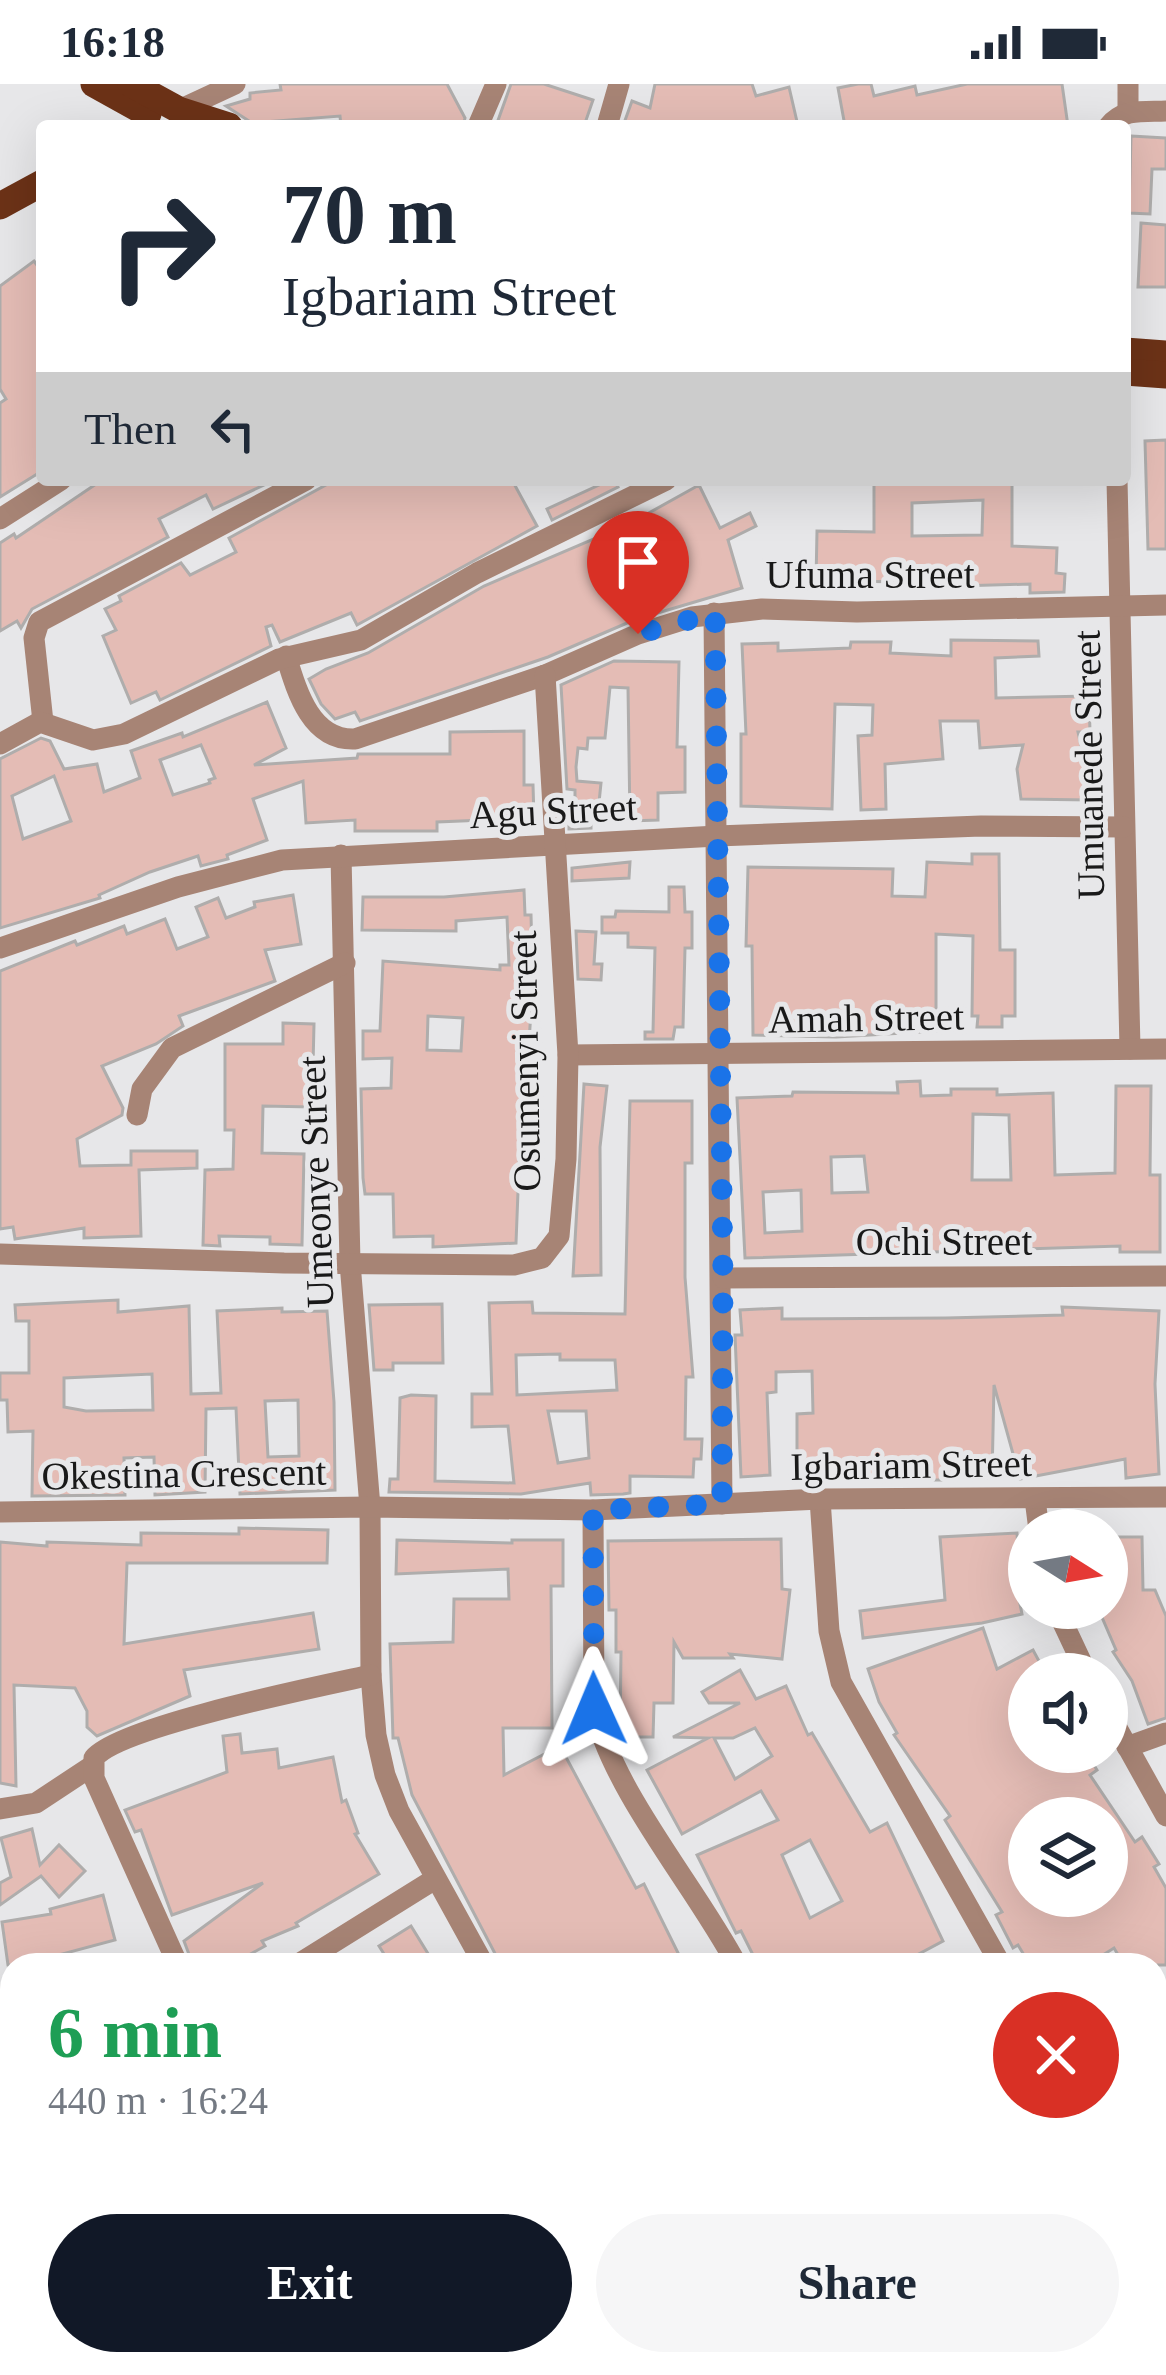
<!DOCTYPE html>
<html lang="en">
<head>
<meta charset="utf-8">
<style>
	:root { --surface:#fff; --page:#f6f6f7; --text:#1f2937; --muted:#747a83; --accent:#111827 }
	body { margin:0; font-family:Georgia,serif; background:var(--page); color:var(--text); height:100vh; display:flex; flex-direction:column; font-size:45px; white-space:nowrap }
	* { box-sizing:border-box; margin:0 }
	p { font-size:39px; color:var(--muted) }
	.icon { flex:none; width:66px; height:66px; fill:none; stroke:currentColor; stroke-width:2; stroke-linecap:round; stroke-linejoin:round }
	.map { position:relative; flex:1; overflow:hidden }
	.details { position:absolute; left:0px; top:1869px; width:1167px; height:423px; display:flex; flex-direction:column; background:var(--surface); border-radius:36px 36px 0 0; box-shadow:0 12px 48px #0002 }
	.details>* { flex:none }
	.top-card { position:absolute; left:36px; top:36px; width:1095px; height:366px; border-radius:12px; box-shadow:0 12px 48px #0002; background:#fff; color:var(--text); overflow:hidden }
	.needle { width:78px; rotate:101deg }
	.tools { position:absolute; left:1008px; top:1425px; display:grid; gap:24px }
	.tools a { display:grid; place-items:center; width:120px; height:120px; border-radius:50%; background:var(--surface); box-shadow:0 12px 48px #0002; font-size:60px }
	.pin { position:absolute; display:grid; place-items:center; width:102px; height:102px; color:#fff; margin:-123px -51px; border-radius:50% 50% 50% 0; rotate:-45deg; box-shadow:0 0 12px #0007 }
	.pin .icon { rotate:45deg }
	.me { position:absolute; width:132px; margin:-66px; rotate:359deg; stroke-linejoin:round; filter:drop-shadow(0 0 9px #0008) }
	.turn { display:flex; align-items:center; gap:42px; height:252px; padding:0 48px; font-size:54px }
	.turn .icon { width:156px; height:156px; stroke-width:2.5 }
	.turn b { display:block; font-size:84px; line-height:102px }
	.then { display:flex; align-items:center; height:114px; padding:0 48px; background:#0003; gap:24px; font-size:45px }
	.round { display:grid; place-items:center; flex:none; width:126px; height:126px; border-radius:63px; background:var(--page) }
	.summary { display:flex; align-items:center; justify-content:space-between; height:204px; padding:0 48px }
	h1 { font-size:72px; font-weight:800; line-height:90px; color:#1e9e55 }
	.primary-button { display:flex; gap:24px; margin-top:auto; padding:24px 48px }
	.primary-button a { flex:1; height:138px; border-radius:72px; background:var(--accent); color:#fff; font-size:48px; font-weight:800; line-height:138px; text-align:center }
	.primary-button a+a { background:var(--page); color:var(--text) }
	.status { display:flex; justify-content:space-between; align-items:center; height:84px; padding:0 60px; background:var(--surface); direction:ltr }
	.status svg { height:33px; fill:currentColor }
	.map>svg:first-child { display:block }
	.building { fill:#e4bcb5; stroke:#afadac; stroke-width:3; fill-rule:evenodd }
	.lines { fill:none; stroke-linecap:round; stroke-linejoin:round }
	.minor { stroke:#a78475; stroke-width:21 }
	.major { stroke:#6c3217; stroke-width:27 }
	.route { stroke:#1a73e8; stroke-width:21; stroke-dasharray:0 37.8 }
	.labels { text-anchor:middle; stroke-width:10; stroke-linejoin:round; paint-order:stroke }
	.street-label { font-size:39px; fill:#191919; stroke:#e7e7e9 }
</style>
</head>
<body>
<div class="status"><b>16:18</b><svg viewBox="0 0 49 12"><path d="M0 12V9h3v3zM5 12V6h3v6zM10 12V3h3v9zM15 12V0h3v12zM26 1h20v11H26zM47 4h2v5h-2z"/></svg></div>
<div class="map">
<svg width="1166" height="2291" viewBox="0 0 1166 2291">
	<rect width="100%" height="100%" fill="#e7e7e9"/>
	<g class="building">
		<path d="M280,0h167l18,34 -2,8h-122l-1,-10 -88,7 -26,-17 24,-7v-6l31,-3z"/>
		<path d="M511,0h33l49,16 -9,26h-88z"/>
		<path d="M655,0h97l4,12 33,-9 9,39h-175l9,-25 18,7z"/>
		<path d="M858,0h13l3,12 41,-10 2,9 50,-11h95l6,42h-223l-7,-38z"/>
		<path d="M1131,52l35,2v31h-14l-2,45 -21,-1z"/>
		<path d="M1141,139l25,2v62h-28z"/>
		<path d="M34,177l8,11v199l-42,26v-94l6,-4 -6,-10v-103z"/>
		<path d="M1166,356v109h-18l-3,-108z"/>
		<path d="M102,396h160l2,5 -51,24 -7,-14 -47,24 9,18 -136,72 -11,19 -4,-7 -17,10v-88l14,-9 2,4z"/>
		<path d="M335,396h177l25,46 -180,99 -6,-12 -71,29 -8,-17 -6,2 5,19 -111,54 -4,-8 -25,11 -28,-67 13,-6 -11,-21 16,-8 -2,-5 62,-33 9,12 46,-23 -7,-14z"/>
		<path d="M610,396h5l3,7 -66,33 -5,-11z"/>
		<path d="M874,396h138v66l45,2 -1,25 9,1 -1,18 -34,1v-9l-106,3v-5l-108,-1 1,-50 57,1zM983,416l-1,35 -70,1v-33z"/>
		<path d="M699,401l21,43 30,-15 6,13 -28,14 14,48 -108,32 -86,37 -188,64 -5,-9 -20,7 -14,-15 -12,-25 17,-10 42,-16 116,-67 145,-62z"/>
		<path d="M951,556l87,1 1,15 -44,2 1,40 93,-2 1,36h-12l6,28 7,2 -1,38 -69,-1 -4,-30 6,-24 -43,3 -2,-27h-38l3,38 -58,5 1,45 -25,1 -3,-74 14,-1 1,-30 -38,-1 -3,105 -91,-3v-72h5l-4,-90 36,-1v8l72,-3 1,-6h40l-1,11 61,3z"/>
		<path d="M614,577l65,1 -2,85h8v45l-27,1v27l-28,1 -2,-133 -18,-1 -5,51h-17l-1,11 -9,-1 -2,19 1,14 24,2 -4,39h-6v6l-22,1v-9h6v-30l-8,-1 -6,-104z"/>
		<path d="M267,618l19,46 -32,17 103,-7 1,-4h92v-22l74,-1v54h9l1,33 -97,4v9h-82v-11l-49,3 -3,-42 -50,18 14,41 -40,15 1,4 -27,7 -3,-10 -48,16 -51,23 1,3 -100,30v-169l41,-21 9,3 14,28 33,-5 7,28 36,-14 -9,-27 51,-18 1,4zM201,661l14,33 -6,2 1,3 -37,12 -13,-35zM54,692l17,45 -48,18 -11,-43z"/>
		<path d="M972,770h27l1,96h15v66h-13v11h-25l1,-11h-6l1,-80 -37,-2v97l-100,6 -83,-2 -1,-89h-6l2,-79 145,2 -1,27 33,1 2,-35 45,2z"/>
		<path d="M630,778l-1,16 -57,3v-13z"/>
		<path d="M669,803h15l1,25h7v36h-7l-2,79h-8l-2,12h-28v-7h8l2,-84 -27,-1v-14h-26v-16h13l1,-6 53,1z"/>
		<path d="M524,806l1,25h6l1,38 -6,57 5,1 -5,78h-4l-6,154 -83,4v-11l-39,1 -1,-43h-28l-2,-16 -2,-89 30,-1 1,-30 -29,1v-28h17l3,-70 117,9v-5h9l-2,-48 -51,4v10l-94,-1 1,-33h81zM428,932l35,2 -2,33 -34,-1z"/>
		<path d="M293,811l8,49 -36,6 10,31 -96,35 4,10 -27,18 -54,22 21,42 -1,7 -45,24 3,27 51,-1v-14h66v17l-58,2 2,66 -57,2v-10l-69,11 -2,-12 -13,2v-258l75,-30 2,4 47,-19 3,8 38,-15 12,30 31,-12 -12,-30 22,-9 8,20 29,-11 -1,-5z"/>
		<path d="M576,847l20,1 -2,32h8l-1,16 -23,-1z"/>
		<path d="M283,939l31,1 -2,83 -49,-1 -1,47 42,1 -2,91 -32,-1v-7l-51,-1 1,10 -17,-1 2,-75 28,-1 1,-39h-9v-86h58z"/>
		<path d="M920,997l1,15 30,-1v-6h46v6l56,-2 2,82 60,-2 1,-87h35l-1,89h10v77h-40v-6l-375,12 -8,-160 55,-2 1,-4 105,1 -1,-11zM973,1030l36,1 2,65h-39zM864,1072l4,36 -36,1 -1,-36zM801,1106l1,41 -37,2 -2,-41z"/>
		<path d="M584,1000l23,2 -7,61 1,128 -28,1z"/>
		<path d="M630,1017h62v62h-7v114l8,100h-7l-1,62h17l-1,20h-7l-1,18 -63,-1v17l-7,1 -32,1 -1,-12 -69,11 -132,-2 1,-13h8l2,-81 11,-3 25,1 -1,85 79,2 -6,-57 -36,1v-33h20l-3,-91 43,-1 1,11 92,1zM560,1270v6h55l2,30 -100,5 -1,-40zM548,1327h38l3,47 -31,5z"/>
		<path d="M118,1216v12l71,-6 2,88 30,-1 -4,-82 65,-3v4l45,-1 7,91 1,88 -95,4 -4,-86 -30,1 -1,83 -50,3 -1,-38 -30,1 1,37 -93,1 1,-65 -25,1 -1,-32h-7v-27h29v-52h-13l-1,-16zM152,1290l1,36 -67,1 -22,-4v-29zM298,1316l1,56 -31,1 -3,-56z"/>
		<path d="M442,1220l1,59h-50v7h-19l-5,-65z"/>
		<path d="M1062,1223l97,4 -4,73 4,90 -33,4 -1,-19 -105,20 -26,-94 -2,93 -51,-3v5h-76v-4h-68v-62l16,-1 -1,-42 -36,1v20l-9,1 3,82 -29,2 -6,-142h7l-2,-25 42,-2v11l164,-1 117,-3z"/>
		<path d="M239,1444l89,2 -1,33h-200l-3,81 189,-31 6,36 -135,21 6,26 -93,40 -10,-9v-16l-12,-23 -61,-3 2,101 -16,-3v-241l47,4v-4l94,3v-12l98,1z"/>
		<path d="M1017,1449l2,35h-6l9,46 -40,9 -119,15 -3,-27 85,-11 -5,-63z"/>
		<path d="M1107,1453h35l1,53h12l11,26v102l-18,6 -16,-43 -19,-29 3,-2 -18,-42h9z"/>
		<path d="M781,1455l1,50 8,1 -8,69 -52,-5 3,4h-50l-9,-16 -1,61h-19l-1,34h-33l1,-85h-5v-42h-7l-1,-69z"/>
		<path d="M397,1456l115,3v-3h51v46h-12l1,142h-49l1,47 56,-29 76,142 8,-4 40,81h-183l-89,-170 -14,-57h-5l-3,-94 63,-2 1,-43h55l-1,-30 -112,5z"/>
		<path d="M983,1544l14,41 36,-19 13,24h-17v78h57l11,18 -7,5 45,67 7,-5 17,27 -5,3 12,21v77h-42l-10,-17 -27,17h-57l-12,-20 -5,3 -17,-33 6,-3 -57,-92 5,-4 -56,-81 3,-2 -18,-31 -11,-33zM1029,1734h78v78h-78z"/>
		<path d="M740,1586l16,29 30,-13 22,49 4,-2 58,99 17,-9 56,118 -45,24h-140l-17,-34 -5,2 -39,-78 81,-35 -17,-29 -79,43 -35,-64 61,-32 -35,-1 67,-34h-31l-7,-11zM755,1644l17,28 -37,23 -21,-41h19zM810,1756l32,61 -32,17 -28,-63z"/>
		<path d="M240,1650l2,19 35,-4 2,19 54,-11 9,45 4,-2 12,33 -3,1 24,40 -83,49 2,3 -36,15 3,5 -34,19h-38l-9,-24 79,-58 -91,32 -31,-85 -6,2 -10,-22 102,-38 -4,-36z"/>
		<path d="M32,1745l8,36 19,-20 26,26 -26,26 -18,-21 -41,29v-22l11,-6 -10,-39z"/>
		<path d="M103,1811l12,45 -68,18 1,7h-40l-6,-43 49,-8 -1,-5z"/>
		<path d="M411,1842l24,39h-70l19,-11 -5,-8z"/>
	</g>
	<g class="lines">
		<g class="minor">
			<path d="M1128,0v29"/>
			<path d="M179,26l56,-26"/>
			<path d="M478,42l18,-42"/>
			<path d="M607,42l12,-42"/>
			<path d="M1109,42c13,-18 37,-14 57,-15"/>
			<path d="M1117,396l13,569"/>
			<path d="M0,435l61,-39"/>
			<path d="M714,529l8,891"/>
			<path d="M286,572c11,36 25,85 69,83l190,-64 93,-41 54,-17 70,-8 95,3 309,-7"/>
			<path d="M43,638l-9,-84 5,-16 267,-142"/>
			<path d="M0,660l40,-22 53,18 31,-6 155,-75 82,-19 116,-67 189,-93"/>
			<path d="M341,771l9,408 20,244 1,168 5,60 9,40 14,36 85,154"/>
			<path d="M0,864l178,-61 104,-27 435,-24 264,-10 143,1"/>
			<path d="M568,971l598,-6"/>
			<path d="M137,1031l5,-26 30,-41 173,-85"/>
			<path d="M0,1170l284,9 230,2 28,-7 17,-22 7,-77 2,-104 -23,-380"/>
			<path d="M723,1194l443,-2"/>
			<path d="M820,1415l9,132 12,51 160,283"/>
			<path d="M1035,1415l4,31"/>
			<path d="M593,1426l1,199c20,84 101,177 143,256"/>
			<path d="M0,1428l370,-5 223,3 227,-11 346,-2"/>
			<path d="M1056,1524l31,66"/>
			<path d="M1107,1626l59,106"/>
			<path d="M1127,1663l39,-14"/>
			<path d="M0,1725l36,-6 56,-37"/>
			<path d="M178,1881l-84,-187v-20c26,-32 227,-72 277,-83"/>
			<path d="M297,1881l138,-86"/>
			<path d="M0,2038l12,-2"/>
			<path d="M1155,2153l11,-8"/>
			<path d="M456,2280l7,11"/>
			<path d="M710,2280l6,11"/>
			<path d="M0,2284l19,-4"/>
			<path d="M543,2291l18,-11"/>
			<path d="M961,2291l15,-11"/>
		</g>
		<g class="major">
			<path d="M94,0l54,30"/>
			<path d="M131,0l48,26 50,16"/>
			<path d="M0,122l42,-23"/>
			<path d="M1125,267l41,3"/>
			<path d="M1125,288l41,3"/>
		</g>
	</g>
	<g class="lines">
		<path class="route" d="M594,1625l-1,-199 129,-6 1,-225 -8,-666 -77,21"/>
	</g>
	<g class="labels">
		<g class="street-label">
			<text x="870" y="504">Ufuma Street</text>
			<text transform="translate(1088 681) rotate(-91)" y="14">Umuanede Street</text>
			<text transform="translate(553 726) rotate(-3)" y="14">Agu Street</text>
			<text transform="translate(866 933) rotate(-1)" y="14">Amah Street</text>
			<text transform="translate(524 977) rotate(-91)" y="14">Osumenyi Street</text>
			<text transform="translate(315 1098) rotate(-92)" y="14">Umeonye Street</text>
			<text x="944" y="1171">Ochi Street</text>
			<text transform="translate(911 1380) rotate(-1)" y="14">Igbariam Street</text>
			<text transform="translate(184 1389) rotate(-1)" y="14">Okestina Crescent</text>
		</g>
	</g>
</svg>
<div class="tools">
<a><svg class="needle" viewBox="-14 -14 28 28"><path d="M0-13l5 13h-10z" fill="#e53935"/><path d="M0 13l5-13h-10z" fill="#747a83"/></svg></a>
<a><svg class="icon" aria-label="sound" viewBox="0 0 24 24"><path d="M4 9h4l5-4v14l-5-4H4zM17 9q2 3 0 6"/></svg></a>
<a><svg class="icon" aria-label="layers" viewBox="0 0 24 24"><path d="M12 4l9 5-9 5-9-5zM3 14l9 5 9-5"/></svg></a>
</div>
<div class="pin" style="left:638px;top:550px;background:#d93025"><svg class="icon" aria-label="arrive" viewBox="0 0 24 24"><path d="M6 21V4h12l-3 4 3 4H6"/></svg></div>
<svg class="me" style="left:594px;top:1625px" viewBox="-20 -20 40 40"><path d="M0-17L14 15 0 8-14 15z" fill="#1a73e8" stroke="#fff" stroke-width="4"/></svg>
<div class="top-card">
<div class="turn"><svg class="icon" aria-label="right" viewBox="0 0 24 24"><path d="M7 20v-9h11M14 6l5 5-5 5"/></svg><div><b>70 m</b>Igbariam Street</div></div>
<div class="then">Then<svg class="icon" aria-label="left" viewBox="0 0 24 24"><path d="M17 20v-9H6M10 6l-5 5 5 5"/></svg></div>
</div>
<section class="details">
<div class="summary"><div><h1>6 min</h1><p>440 m · 16:24</p></div><a class="round" style="background:#d93025;color:#fff"><svg class="icon" aria-label="close" viewBox="0 0 24 24"><path d="M6 6l12 12M18 6L6 18"/></svg></a></div>
<div class="primary-button"><a>Exit</a><a>Share</a></div>
</section>
</div>
</body>
</html>
